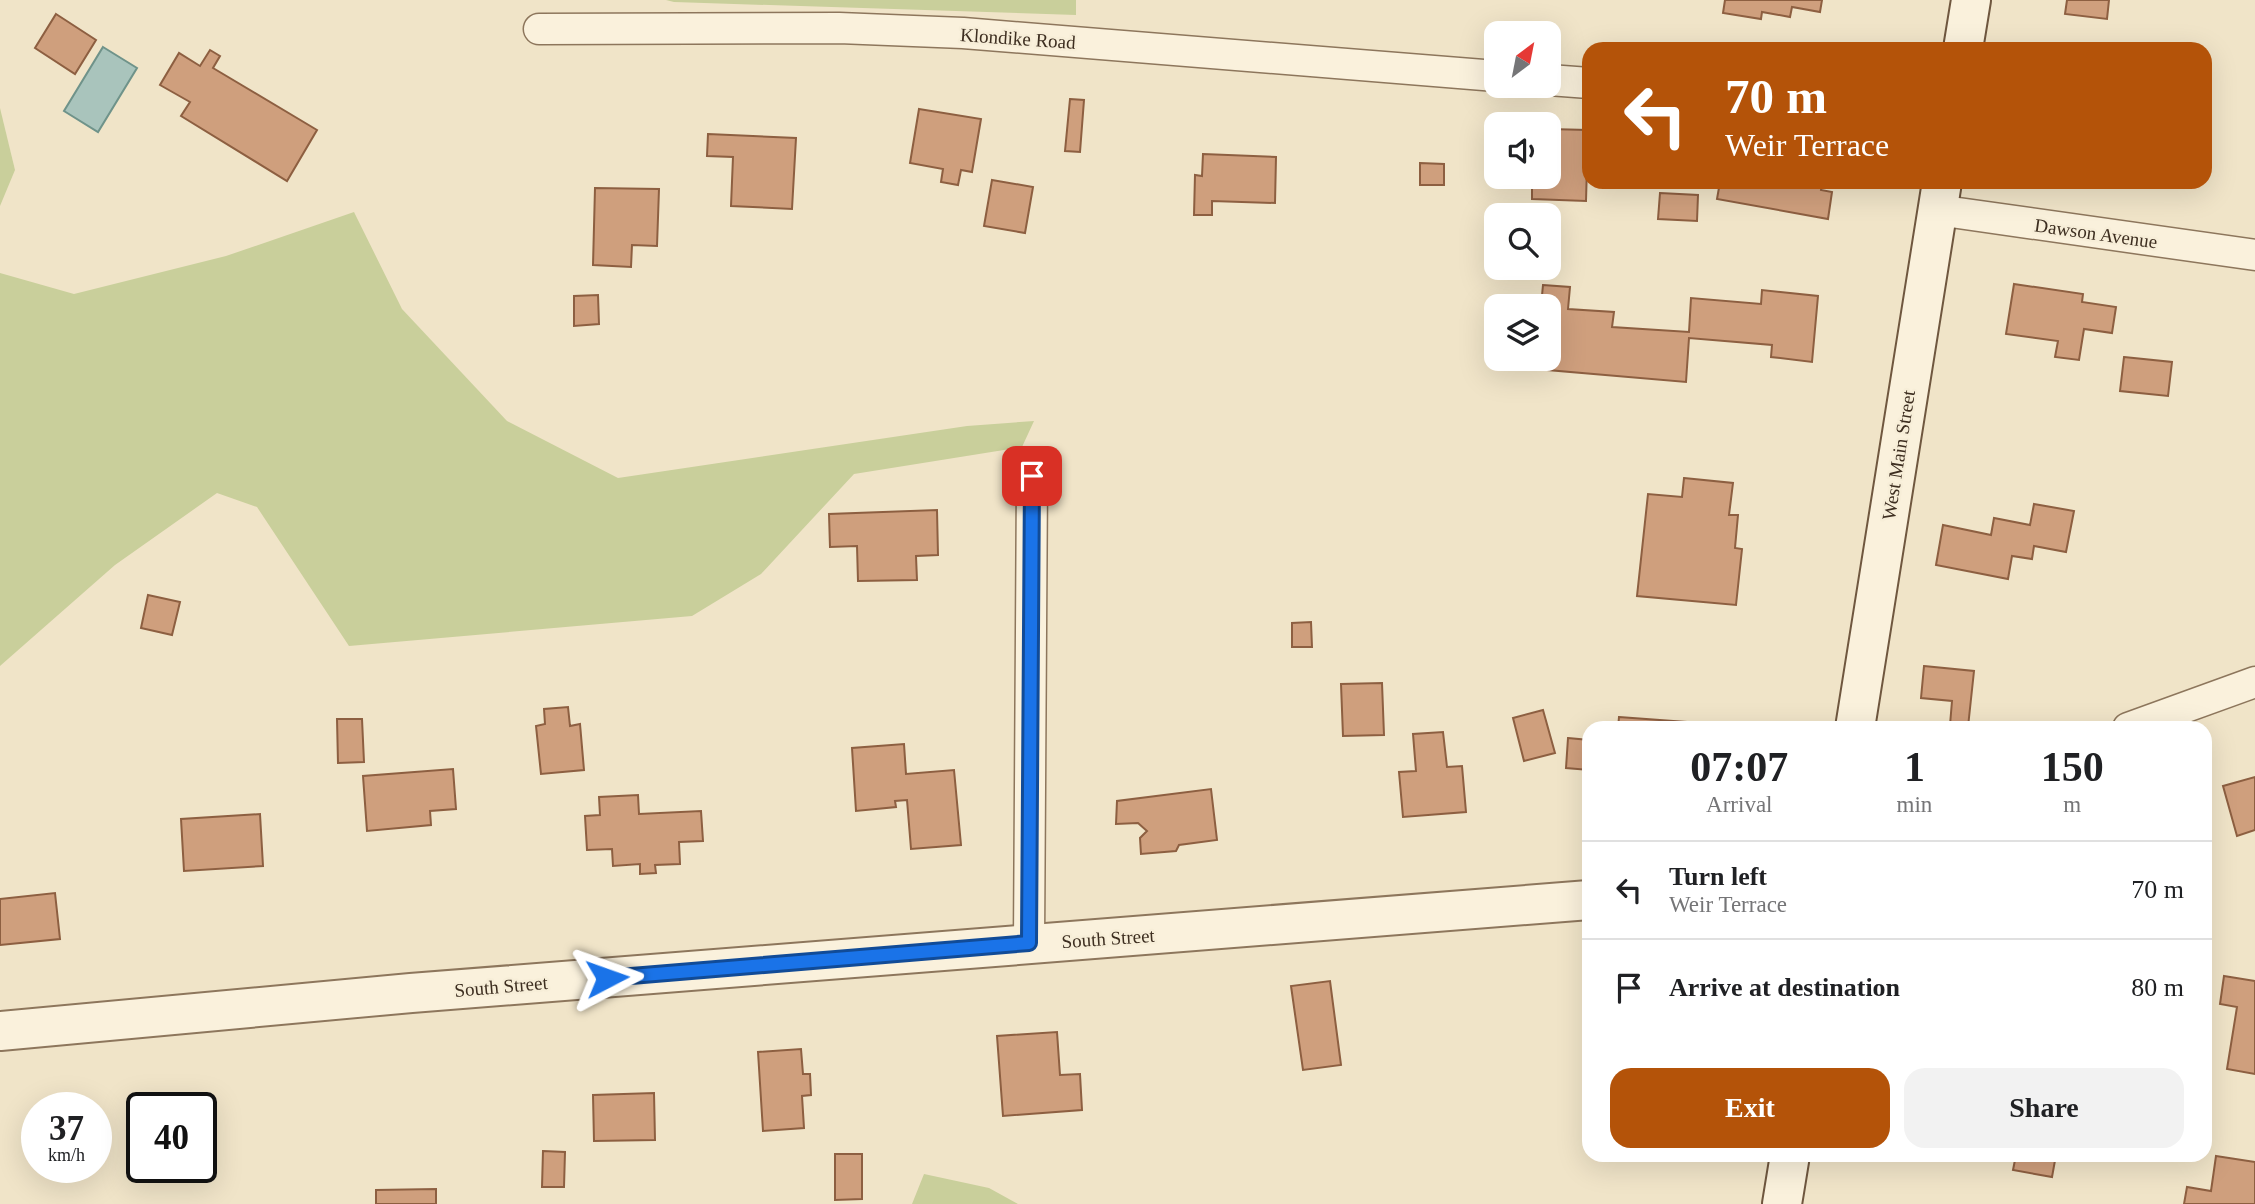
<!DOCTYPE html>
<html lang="en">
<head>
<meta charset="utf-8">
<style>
	:root { --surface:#fff; --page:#f2f2f2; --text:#202124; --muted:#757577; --line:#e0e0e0; --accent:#b45309 }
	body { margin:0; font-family:Georgia,serif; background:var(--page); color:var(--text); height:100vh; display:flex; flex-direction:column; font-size:26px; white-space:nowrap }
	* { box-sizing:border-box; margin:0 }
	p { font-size:23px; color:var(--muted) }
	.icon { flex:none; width:38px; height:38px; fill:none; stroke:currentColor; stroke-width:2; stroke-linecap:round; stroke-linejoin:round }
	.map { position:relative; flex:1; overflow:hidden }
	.details { position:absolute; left:1582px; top:721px; width:630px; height:441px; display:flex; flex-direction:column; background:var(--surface); border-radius:21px; box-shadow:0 7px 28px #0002 }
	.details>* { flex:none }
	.top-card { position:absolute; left:1582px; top:42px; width:630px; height:147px; border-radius:21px; box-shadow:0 7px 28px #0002; background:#b45309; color:#fff; overflow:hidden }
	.needle { width:46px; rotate:32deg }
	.fabs { position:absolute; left:1484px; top:21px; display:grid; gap:14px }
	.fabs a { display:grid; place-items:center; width:77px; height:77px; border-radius:14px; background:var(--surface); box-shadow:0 7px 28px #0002; font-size:35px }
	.speed { position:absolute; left:21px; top:1092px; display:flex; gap:14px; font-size:35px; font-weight:700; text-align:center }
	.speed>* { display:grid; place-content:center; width:91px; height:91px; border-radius:50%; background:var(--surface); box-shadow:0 7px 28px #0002; line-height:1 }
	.speed small { font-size:18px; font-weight:400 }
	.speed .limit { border:4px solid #111; border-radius:10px; background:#fff; color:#111 }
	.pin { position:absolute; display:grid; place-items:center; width:60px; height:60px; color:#fff; margin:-30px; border-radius:14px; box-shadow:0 4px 10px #0006 }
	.me { position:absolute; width:77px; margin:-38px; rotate:86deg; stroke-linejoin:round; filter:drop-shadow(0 0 5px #0008) }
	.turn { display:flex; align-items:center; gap:24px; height:147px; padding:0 28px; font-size:32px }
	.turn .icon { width:91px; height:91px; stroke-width:2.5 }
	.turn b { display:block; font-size:49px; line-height:60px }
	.eta { display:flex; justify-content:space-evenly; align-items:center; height:119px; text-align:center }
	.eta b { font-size:42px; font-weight:700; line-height:49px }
	.cta { display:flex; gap:14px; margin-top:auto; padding:14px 28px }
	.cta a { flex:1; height:80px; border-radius:21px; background:var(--accent); color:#fff; font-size:28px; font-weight:700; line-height:80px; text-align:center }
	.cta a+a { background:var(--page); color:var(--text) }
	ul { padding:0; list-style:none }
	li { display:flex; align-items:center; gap:21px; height:98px; padding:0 28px; border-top:2px solid var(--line) }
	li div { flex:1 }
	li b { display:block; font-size:26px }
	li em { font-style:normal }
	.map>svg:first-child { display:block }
	.green { fill:#c9cf9b }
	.water { fill:#a9c4bc; stroke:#6f938a; stroke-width:2 }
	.building { fill:#cf9f7d; stroke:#8d5f41; stroke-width:2 }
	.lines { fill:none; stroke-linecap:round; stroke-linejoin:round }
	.minor-casing { stroke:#8d765c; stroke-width:33 }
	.tertiary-casing { stroke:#8d765c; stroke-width:42 }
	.secondary-casing { stroke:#6f573f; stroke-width:42 }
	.minor { stroke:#faf1dc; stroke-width:30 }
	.tertiary { stroke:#faf1dc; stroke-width:38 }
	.secondary { stroke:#faf1dc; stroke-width:38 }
	.route-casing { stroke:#114b97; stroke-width:18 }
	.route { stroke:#1a73e8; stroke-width:12 }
	.labels { text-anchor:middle; stroke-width:5; stroke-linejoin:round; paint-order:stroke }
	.street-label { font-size:19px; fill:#3d2e20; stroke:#f7eed8 }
</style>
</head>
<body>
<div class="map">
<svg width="2255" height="1204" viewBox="0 0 2255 1204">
	<rect width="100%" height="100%" fill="#f0e4c8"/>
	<g class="green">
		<path d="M666,0h410v15l-402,-13z"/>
		<path d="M0,108l15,62 -15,36z"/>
		<path d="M354,212l48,97 105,112 111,57 349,-52 67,-5 -12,26 -168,27 -93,100 -69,42 -343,30 -92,-139 -40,-14 -102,72 -115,101v-393l74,21 152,-38z"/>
		<path d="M924,1174l65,14 29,16h-106z"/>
	</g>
	<path class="water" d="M103,47l34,21 -39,64 -34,-21z"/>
	<g class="building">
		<path d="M1725,0h97l-2,12 -28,-5 -2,10 -28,-5 -1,7 -38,-6z"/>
		<path d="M2067,0h42l-2,19 -42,-5z"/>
		<path d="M56,14l40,26 -21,34 -40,-26z"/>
		<path d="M210,50l10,6 -7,12 104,62 -30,51 -106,-65 9,-14 -30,-17 19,-32 21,13z"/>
		<path d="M1070,99l14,1 -4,52 -15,-1z"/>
		<path d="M919,109l62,10 -9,53 -11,-2 -3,15 -17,-3 2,-13 -33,-6z"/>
		<path d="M1549,129l39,1 -2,71 -54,-2v-22h17z"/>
		<path d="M708,134l88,4 -4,71 -61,-3 2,-49 -26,-1z"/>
		<path d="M1203,154l73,3 -1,46 -63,-2v14h-18l1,-40 7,1z"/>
		<path d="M1420,163l24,1v21h-24z"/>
		<path d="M992,180l41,7 -8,46 -41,-7z"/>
		<path d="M1720,182h102l-1,8 11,2 -4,27 -111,-20z"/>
		<path d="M595,188l64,1 -2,57 -25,-1 -1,22 -38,-2z"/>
		<path d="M1660,193l38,2 -1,26 -39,-2z"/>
		<path d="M2014,284l69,10 -1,8 34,5 -4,26 -28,-4 -5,31 -24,-3 3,-16 -52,-7z"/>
		<path d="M1543,285l27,2 -2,22 46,3 -2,15 77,5 2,-34 70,6 1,-14 56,6 -6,66 -41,-5 1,-12 -83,-7 -3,44 -150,-13 1,-10h12v-53h-8z"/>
		<path d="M598,295l1,29 -25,2v-30z"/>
		<path d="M2124,357l48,5 -4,34 -48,-5z"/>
		<path d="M1684,478l49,5 -4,32h9l-3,33 7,1 -6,56 -99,-9 11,-102 34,3z"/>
		<path d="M2034,504l40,7 -8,41 -32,-6 -2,13 -20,-3 -4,23 -72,-14 7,-40 48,10 3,-17 36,7z"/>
		<path d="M937,510l1,45 -22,1 1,24 -59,1 -1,-35 -27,1 -1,-33z"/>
		<path d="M148,595l32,7 -8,33 -31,-7z"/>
		<path d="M1311,622l1,25h-20v-24z"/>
		<path d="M1924,666l50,5 -6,56 -18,-2 2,-24 -31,-3z"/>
		<path d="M1382,683l2,52 -41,1 -2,-52z"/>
		<path d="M568,707l2,19 10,-2 4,46 -43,4 -5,-48 9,-2 -1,-15z"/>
		<path d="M1543,710l12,43 -31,8 -11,-43z"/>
		<path d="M1619,717l67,5 -1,6h-67z"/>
		<path d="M337,719h25l2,43 -26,1z"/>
		<path d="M1443,732l4,35 15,-1 4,46 -63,5 -4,-45 17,-1 -3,-37z"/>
		<path d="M1568,738l21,2v30l-23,-2z"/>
		<path d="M904,744l2,30 48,-4 7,75 -50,4 -4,-49 -12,1 1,6 -40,4 -4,-63z"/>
		<path d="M453,769l3,40 -26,2 1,14 -64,6 -4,-55z"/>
		<path d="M2255,777v53l-18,6 -14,-50z"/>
		<path d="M1211,789l6,51 -38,5 -3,6 -35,3 -1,-16 7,-7 -9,-8 -22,1 1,-23z"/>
		<path d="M638,795l1,19 62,-3 2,30 -24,1 1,22 -25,1 1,8 -16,1v-10l-27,2 -1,-17 -25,1 -2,-34 15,-1 -1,-18z"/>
		<path d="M260,814l3,52 -79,5 -3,-52z"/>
		<path d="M55,893l5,46 -60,6v-46z"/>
		<path d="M2224,976l31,5v93l-28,-5 10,-62 -17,-3z"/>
		<path d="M1330,981l11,84 -38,5 -12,-84z"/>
		<path d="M1057,1032l3,43 20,-1 2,36 -79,6 -6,-80z"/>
		<path d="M801,1049l2,25h7l1,21 -9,1 2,32 -41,3 -5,-79z"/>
		<path d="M654,1093l1,47 -61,1 -1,-46z"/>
		<path d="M543,1151l22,1 -1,35h-22z"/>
		<path d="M835,1154h27v45l-27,1z"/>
		<path d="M2016,1155h40l-4,22 -39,-7z"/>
		<path d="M2216,1156l39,6v42h-71l3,-17 24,4z"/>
		<path d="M436,1189v15h-60v-14z"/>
	</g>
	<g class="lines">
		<g class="minor-casing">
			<g id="minor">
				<path d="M539,29l300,-1 124,5 533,43"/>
				<path d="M1549,80l40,3"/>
				<path d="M1937,210l318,45"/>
				<path d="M2128,728l127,-46"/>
				<path d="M1029,943l3,-467"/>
			</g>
		</g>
		<g class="tertiary-casing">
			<path id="tertiary" d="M0,1031l411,-38 1178,-93"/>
		</g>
		<g class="secondary-casing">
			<g id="secondary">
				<path d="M1963,49l8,-49"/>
				<path d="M1855,728l87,-546"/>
				<path d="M1782,1204l8,-49"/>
			</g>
		</g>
		<use href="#minor" class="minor"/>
		<use href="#tertiary" class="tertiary"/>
		<use href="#secondary" class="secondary"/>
	</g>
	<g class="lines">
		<g class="route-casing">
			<path id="route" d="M607,978l422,-35 3,-467"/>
		</g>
		<use href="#route" class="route"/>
	</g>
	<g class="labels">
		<g class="street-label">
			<text transform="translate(1018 38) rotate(4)" y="7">Klondike Road</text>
			<text transform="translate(2096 233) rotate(8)" y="7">Dawson Avenue</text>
			<text transform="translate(1898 455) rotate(-81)" y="7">West Main Street</text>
			<text transform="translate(1108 938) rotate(-4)" y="7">South Street</text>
			<text transform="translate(501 986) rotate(-5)" y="7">South Street</text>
		</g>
	</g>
</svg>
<div class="fabs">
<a><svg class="needle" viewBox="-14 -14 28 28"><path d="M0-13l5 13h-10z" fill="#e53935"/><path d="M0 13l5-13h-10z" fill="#757577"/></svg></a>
<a><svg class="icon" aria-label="sound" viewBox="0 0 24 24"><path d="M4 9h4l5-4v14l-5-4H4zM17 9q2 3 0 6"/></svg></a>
<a><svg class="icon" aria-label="search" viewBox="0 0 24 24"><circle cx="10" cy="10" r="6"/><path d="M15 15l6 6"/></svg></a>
<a><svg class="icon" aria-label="layers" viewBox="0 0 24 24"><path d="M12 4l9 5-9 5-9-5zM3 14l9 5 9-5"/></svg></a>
</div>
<div class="speed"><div>37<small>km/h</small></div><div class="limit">40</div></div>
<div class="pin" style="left:1032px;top:476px;background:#d93025"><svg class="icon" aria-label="arrive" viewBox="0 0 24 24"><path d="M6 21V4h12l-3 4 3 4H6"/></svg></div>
<svg class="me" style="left:607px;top:978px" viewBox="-20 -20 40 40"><path d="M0-17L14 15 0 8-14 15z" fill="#1a73e8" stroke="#fff" stroke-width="4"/></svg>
<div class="top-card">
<div class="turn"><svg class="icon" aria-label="left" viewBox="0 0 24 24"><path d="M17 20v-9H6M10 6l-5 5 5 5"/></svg><div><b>70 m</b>Weir Terrace</div></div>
</div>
<section class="details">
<div class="eta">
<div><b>07:07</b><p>Arrival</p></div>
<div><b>1</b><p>min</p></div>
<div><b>150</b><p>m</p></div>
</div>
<ul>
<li><svg class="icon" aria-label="left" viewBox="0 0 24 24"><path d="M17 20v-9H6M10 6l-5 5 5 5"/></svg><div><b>Turn left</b><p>Weir Terrace</p></div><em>70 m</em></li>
<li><svg class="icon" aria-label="arrive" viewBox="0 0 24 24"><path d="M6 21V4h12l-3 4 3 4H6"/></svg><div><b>Arrive at destination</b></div><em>80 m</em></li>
</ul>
<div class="cta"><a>Exit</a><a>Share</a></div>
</section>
</div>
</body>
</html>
